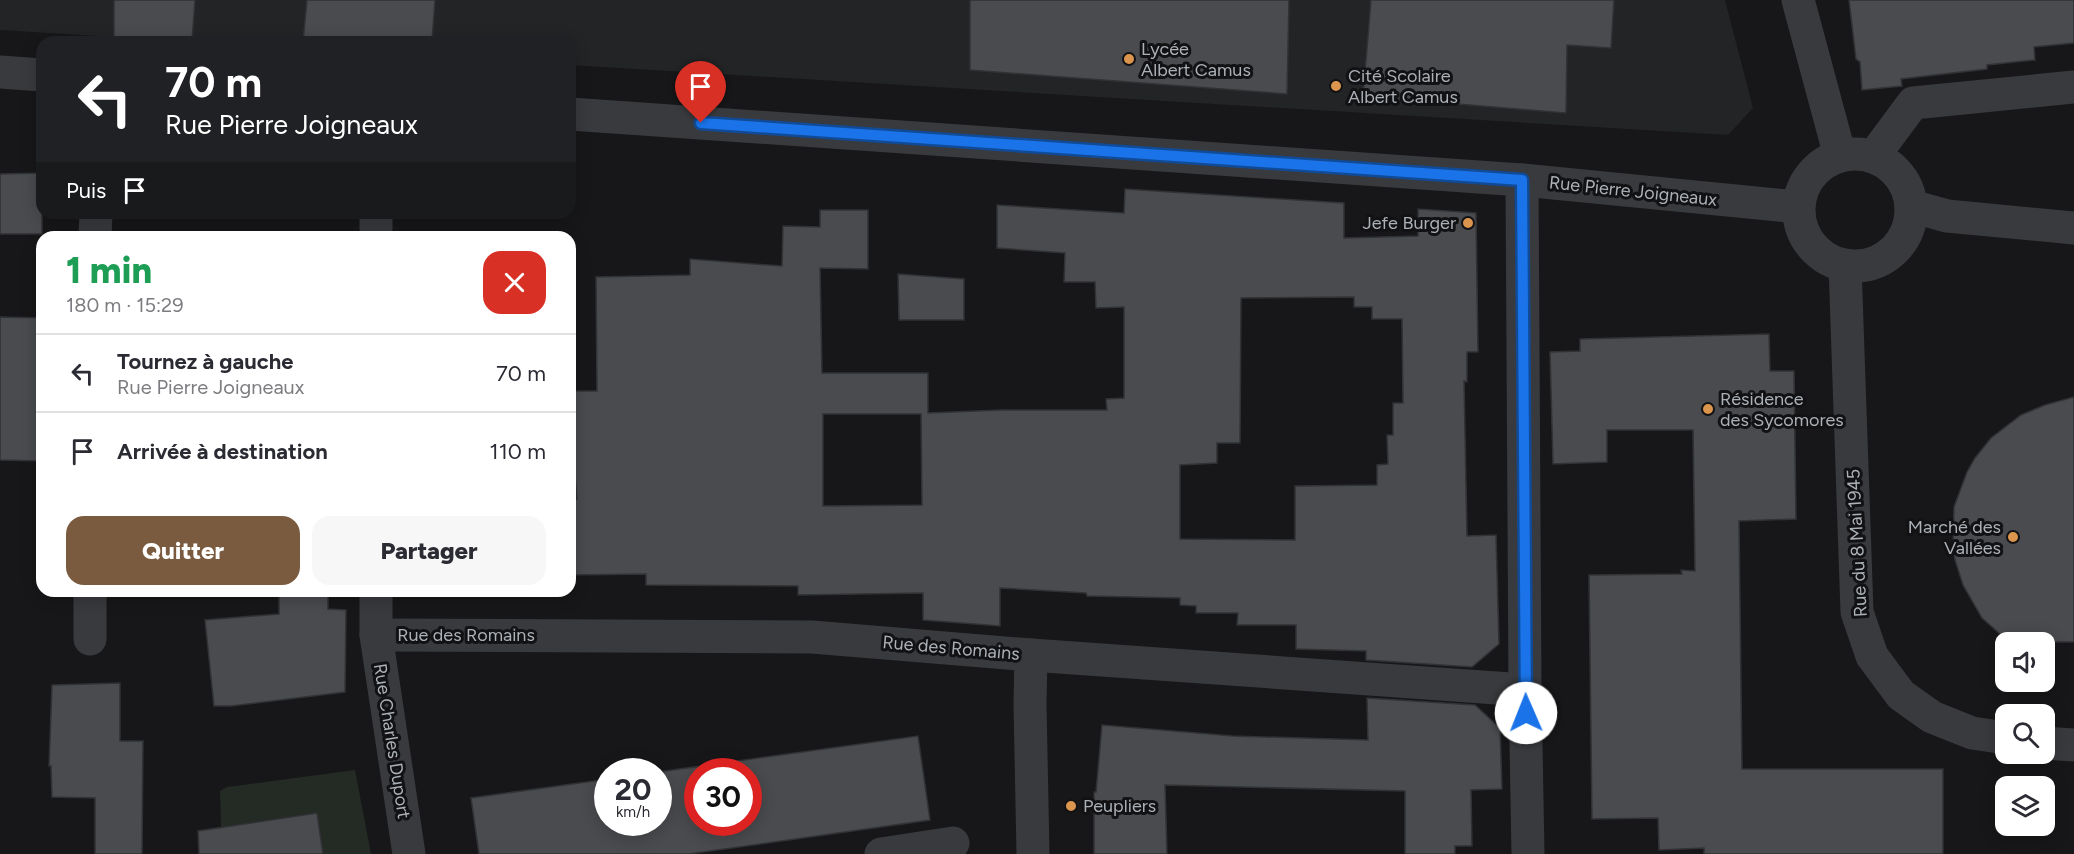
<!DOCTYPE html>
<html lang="fr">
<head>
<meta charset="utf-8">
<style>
	:root { --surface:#fff; --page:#f7f7f7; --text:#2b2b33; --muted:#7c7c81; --line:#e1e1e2; --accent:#7a5b3f }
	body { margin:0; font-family:Figtree,sans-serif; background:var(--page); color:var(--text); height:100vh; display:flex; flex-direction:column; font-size:22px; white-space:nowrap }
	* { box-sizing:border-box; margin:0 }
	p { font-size:20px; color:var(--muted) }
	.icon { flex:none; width:33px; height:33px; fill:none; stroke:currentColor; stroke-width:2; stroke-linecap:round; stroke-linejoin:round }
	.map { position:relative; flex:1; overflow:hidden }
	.drawer { position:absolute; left:36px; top:231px; width:540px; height:366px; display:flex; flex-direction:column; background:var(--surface); border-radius:18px; box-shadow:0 3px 15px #0003 }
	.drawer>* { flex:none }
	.guide { position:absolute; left:36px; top:36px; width:540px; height:183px; border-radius:18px; box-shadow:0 3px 15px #0003; background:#202124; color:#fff; overflow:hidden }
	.buttons { position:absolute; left:1995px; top:632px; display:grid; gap:12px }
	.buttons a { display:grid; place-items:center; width:60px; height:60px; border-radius:12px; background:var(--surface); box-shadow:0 3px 15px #0003; font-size:30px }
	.speed { position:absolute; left:594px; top:758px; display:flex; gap:12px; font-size:30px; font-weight:700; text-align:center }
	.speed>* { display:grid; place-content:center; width:78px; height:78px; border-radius:50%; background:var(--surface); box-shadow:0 3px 15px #0003; line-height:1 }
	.speed small { font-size:15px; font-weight:400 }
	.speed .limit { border:9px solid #d22; background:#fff; color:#111 }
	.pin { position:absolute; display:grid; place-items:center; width:51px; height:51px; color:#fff; margin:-62px -26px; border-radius:50% 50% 50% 0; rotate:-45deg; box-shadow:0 0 6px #0007 }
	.pin .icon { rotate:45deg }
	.me { position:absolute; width:66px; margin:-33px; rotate:359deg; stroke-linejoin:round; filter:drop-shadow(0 0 4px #0008) }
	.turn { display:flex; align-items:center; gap:21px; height:126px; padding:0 30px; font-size:27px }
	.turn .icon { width:78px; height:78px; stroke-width:2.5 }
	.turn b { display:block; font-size:42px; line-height:51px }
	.then { display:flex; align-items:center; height:57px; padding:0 30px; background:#0003; gap:12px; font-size:22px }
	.round { display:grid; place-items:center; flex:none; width:63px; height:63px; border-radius:18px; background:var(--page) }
	.headline { display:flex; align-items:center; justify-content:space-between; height:102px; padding:0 30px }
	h1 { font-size:36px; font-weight:800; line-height:45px; color:#1e9e55 }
	.primary-button { display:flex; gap:12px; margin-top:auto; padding:12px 30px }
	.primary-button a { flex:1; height:69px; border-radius:18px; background:var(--accent); color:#fff; font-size:24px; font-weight:800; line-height:69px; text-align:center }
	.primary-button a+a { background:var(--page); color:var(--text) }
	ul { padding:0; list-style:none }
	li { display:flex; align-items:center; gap:18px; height:78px; padding:0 30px; border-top:2px solid var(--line) }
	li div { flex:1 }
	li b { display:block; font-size:22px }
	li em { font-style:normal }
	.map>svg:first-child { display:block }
	.built { fill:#232426 }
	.green { fill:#242a24 }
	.building { fill:#494b4e; stroke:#313235; stroke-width:1.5; fill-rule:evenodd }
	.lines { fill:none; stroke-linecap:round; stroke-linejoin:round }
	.minor { stroke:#393a3d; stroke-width:33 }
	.route-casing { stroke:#114b97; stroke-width:15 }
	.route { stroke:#1a73e8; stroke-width:10 }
	.poi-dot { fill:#db954d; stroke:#121214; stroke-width:2 }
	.labels { text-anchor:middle; stroke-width:6; stroke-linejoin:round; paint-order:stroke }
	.poi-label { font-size:18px; fill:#abb1b7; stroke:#121214; text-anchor:start }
	.street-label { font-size:18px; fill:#abb1b7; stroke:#121214 }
</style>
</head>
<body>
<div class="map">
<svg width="2074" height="854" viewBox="0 0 2074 854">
	<rect width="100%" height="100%" fill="#171719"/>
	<path class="built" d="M0,0h1725l28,108 -25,27 -1158,-70v-23h-376l-194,-12z"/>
	<path class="green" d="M355,770l16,84h-48l-6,-41 -96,14 -1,-36 7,-4z"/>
	<g class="building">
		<path d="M114,0h81l-3,42 -78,-5z"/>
		<path d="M307,0h128l-3,42h-129z"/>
		<path d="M970,0h319l-2,94 -317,-24z"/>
		<path d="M1371,0h243l-3,48 -44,-3 -1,68 -203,-17z"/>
		<path d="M1849,0h225v43l-40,4 1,13 -48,5v4l-86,10 1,7 -40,4 -2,-28 -4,-3z"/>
		<path d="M42,173v61h-42v-60z"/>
		<path d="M1125,189l219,14v35l74,-2v-27l58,4 2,139h-11v30l-3,-1 3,155 29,-1 3,109 -27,23 -106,-7v-9l-70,-2v-24h-59l1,-12h-42v-7l-16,-1v-7l-93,-2 -1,-3 -86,-5v38l-77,-6v-27l-125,2v-9l-152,-1v-11l-76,1v-76h7l-6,-69v-39h26l-1,-114 94,-2v-16l92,7 1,-40 37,1v-17h48v59l-48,-1 2,105h106v40l73,-3h106l-1,-11 18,-1v-91l-28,1 -1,-26h-31l1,-29 -68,-5v-43l127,8zM1354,297v10h18v12h30l1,84h-10v32h-6l1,29 -11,1v20l-82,1v54l-115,-1v-74l37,-2v-20h23l1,-145zM823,414h98l1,91 -99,1z"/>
		<path d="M898,274l66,5v41h-65z"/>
		<path d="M0,317l42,1v143l-42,-1z"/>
		<path d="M1769,334l1,37h24l2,148 -57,2 3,248h201v85h-239v-6l-45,2 -1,-32 -66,1 -3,-244 93,-1 -1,-4 14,1 -2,-141h-86v32l-54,2 -3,-112 30,-1v-12z"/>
		<path d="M2074,397v245h-65l-27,-24 -19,-33 -8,-25 -2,-13 1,-40 13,-35 8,-14 16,-20 30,-23 24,-10z"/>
		<path d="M279,591h49v18l18,1 -1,82 -114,14h-17l-9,-86 74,-6z"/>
		<path d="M120,683v58h23l-1,113h-47v-56l-43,-1 -1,-31h-2l3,-81z"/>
		<path d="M1367,698l108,7 25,23 2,61 -31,1 1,56h-17v8h-50v-63l-240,-6 2,69h-73v-62h2l6,-67 131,11 135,4z"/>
		<path d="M918,736l12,84 -241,34h-210l-8,-56 137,-19v43h50v-50zM698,771h50v51h-50z"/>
		<path d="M317,813l6,41h-124l-1,-23z"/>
	</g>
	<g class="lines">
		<g class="minor">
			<path d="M1798,0l42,156"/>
			<path d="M0,72l42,3"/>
			<path d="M570,114l952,66 276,27"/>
			<circle cx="1855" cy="210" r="56"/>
			<path d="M1873,157l40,-54 161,-16"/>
			<path d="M1522,180l3,510 3,164"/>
			<path d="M1911,206l36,10 127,12"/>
			<path d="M376,213v24"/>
			<path d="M95,237l1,-24"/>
			<path d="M1845,265l12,347 15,44 29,39 31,22 40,16 34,5"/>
			<path d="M376,591v44l33,219"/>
			<path d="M376,635l436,2 219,18 494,35"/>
			<path d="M90,639v-48"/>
			<path d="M1031,655l-1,49 3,150"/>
			<path d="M2044,743l30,2"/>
			<path d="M881,854l72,-11"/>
		</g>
	</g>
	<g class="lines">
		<g class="route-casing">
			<path id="route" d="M701,123l821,57 4,533"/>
		</g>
		<use href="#route" class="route"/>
	</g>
	<g class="poi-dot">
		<circle cx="1129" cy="59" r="6"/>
		<circle cx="1336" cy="86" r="6"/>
		<circle cx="1468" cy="223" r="6"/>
		<circle cx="1708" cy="409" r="6"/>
		<circle cx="2013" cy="537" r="6"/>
		<circle cx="1071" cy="806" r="6"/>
	</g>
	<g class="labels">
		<g class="poi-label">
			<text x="1141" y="55">Lycée<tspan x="1141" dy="21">Albert Camus</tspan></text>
			<text x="1348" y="82">Cité Scolaire<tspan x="1348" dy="21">Albert Camus</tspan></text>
			<text x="1456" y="229" text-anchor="end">Jefe Burger</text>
			<text x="1720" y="405">Résidence<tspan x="1720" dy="21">des Sycomores</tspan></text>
			<text x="2001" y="533" text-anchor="end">Marché des<tspan x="2001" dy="21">Vallées</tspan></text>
			<text x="1083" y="812">Peupliers</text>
		</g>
		<g class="street-label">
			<text transform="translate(1633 191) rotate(6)" y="6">Rue Pierre Joigneaux</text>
			<text transform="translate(1857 543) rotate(-93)" y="6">Rue du 8 Mai 1945</text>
			<text x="466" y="641">Rue des Romains</text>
			<text transform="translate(951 648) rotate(5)" y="6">Rue des Romains</text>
			<text transform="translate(392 741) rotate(81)" y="6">Rue Charles Duport</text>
		</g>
	</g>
</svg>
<div class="buttons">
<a><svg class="icon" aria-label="sound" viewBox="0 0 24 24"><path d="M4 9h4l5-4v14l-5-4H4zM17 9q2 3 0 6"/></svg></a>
<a><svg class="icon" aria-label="search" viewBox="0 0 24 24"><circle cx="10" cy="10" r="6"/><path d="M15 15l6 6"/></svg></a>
<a><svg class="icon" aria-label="layers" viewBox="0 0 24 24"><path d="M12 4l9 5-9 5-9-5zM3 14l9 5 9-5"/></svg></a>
</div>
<div class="speed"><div>20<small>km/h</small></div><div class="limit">30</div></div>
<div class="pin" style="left:701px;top:123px;background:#d93025"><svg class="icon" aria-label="arrive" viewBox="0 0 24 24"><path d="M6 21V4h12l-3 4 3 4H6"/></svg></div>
<svg class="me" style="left:1526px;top:713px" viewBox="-20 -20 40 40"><circle r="19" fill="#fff"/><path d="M0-13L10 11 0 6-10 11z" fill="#1a73e8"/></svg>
<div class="guide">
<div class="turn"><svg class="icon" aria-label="left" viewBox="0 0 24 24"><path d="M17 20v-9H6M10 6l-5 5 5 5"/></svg><div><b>70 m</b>Rue Pierre Joigneaux</div></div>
<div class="then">Puis<svg class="icon" aria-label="arrive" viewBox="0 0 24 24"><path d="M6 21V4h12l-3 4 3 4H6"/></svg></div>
</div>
<section class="drawer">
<div class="headline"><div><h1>1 min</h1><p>180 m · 15:29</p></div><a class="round" style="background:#d93025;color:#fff"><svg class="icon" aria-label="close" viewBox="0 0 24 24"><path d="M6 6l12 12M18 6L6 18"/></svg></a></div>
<ul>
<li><svg class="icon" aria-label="left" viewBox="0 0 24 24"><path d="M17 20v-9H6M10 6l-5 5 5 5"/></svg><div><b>Tournez à gauche</b><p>Rue Pierre Joigneaux</p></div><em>70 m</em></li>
<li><svg class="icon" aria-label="arrive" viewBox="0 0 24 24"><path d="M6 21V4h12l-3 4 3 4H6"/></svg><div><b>Arrivée à destination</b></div><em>110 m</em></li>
</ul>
<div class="primary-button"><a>Quitter</a><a>Partager</a></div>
</section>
</div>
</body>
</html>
